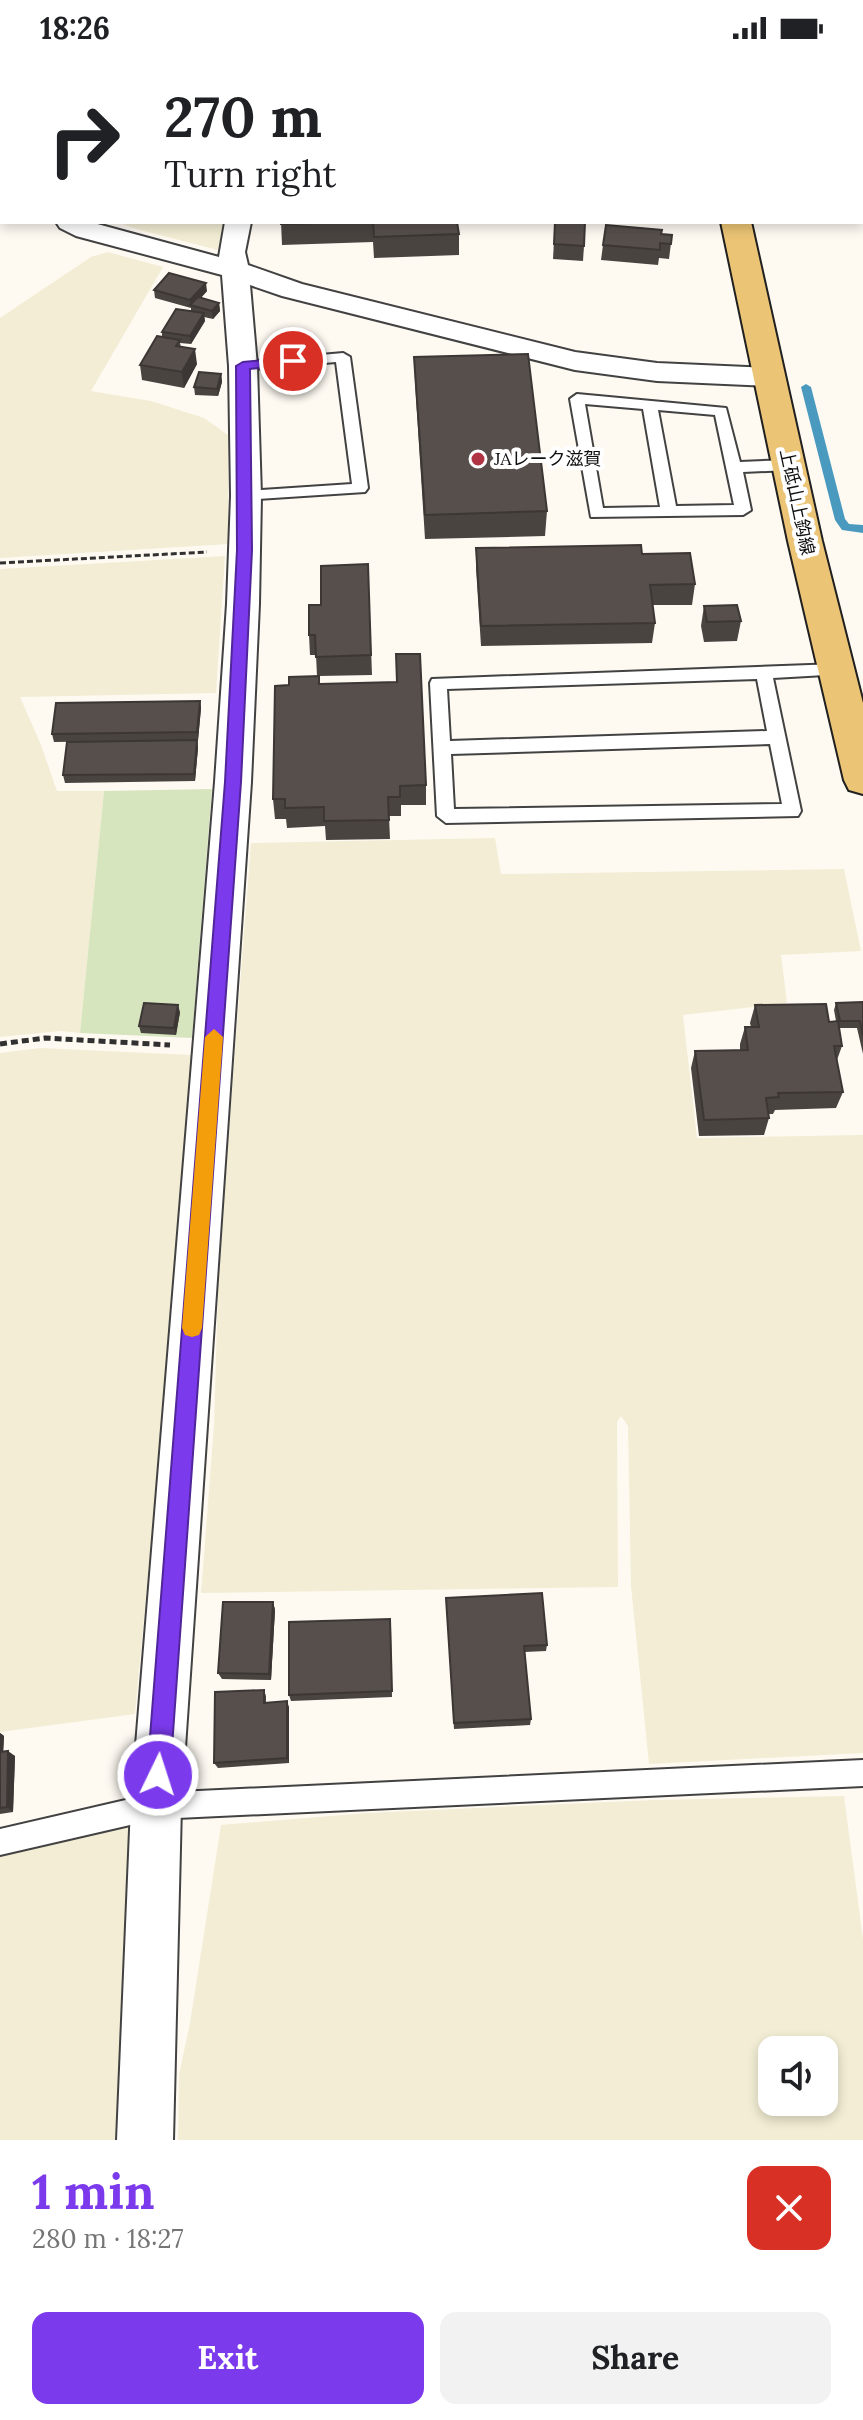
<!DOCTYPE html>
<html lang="en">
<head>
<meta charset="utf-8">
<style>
	:root { --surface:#fff; --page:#f2f2f2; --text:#202124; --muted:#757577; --accent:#7c3aed }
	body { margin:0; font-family:Lora,"Noto Sans JP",serif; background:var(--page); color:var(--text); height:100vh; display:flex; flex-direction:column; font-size:30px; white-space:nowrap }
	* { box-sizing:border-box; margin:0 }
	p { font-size:26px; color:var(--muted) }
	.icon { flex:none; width:44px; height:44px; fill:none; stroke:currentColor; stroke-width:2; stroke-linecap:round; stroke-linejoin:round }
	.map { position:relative; height:2084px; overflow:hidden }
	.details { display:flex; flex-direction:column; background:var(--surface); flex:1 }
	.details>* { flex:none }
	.banner { position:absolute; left:0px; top:0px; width:864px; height:168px; box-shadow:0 4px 12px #0003; background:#fff; color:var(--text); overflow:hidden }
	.fabs { position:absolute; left:758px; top:1980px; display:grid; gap:16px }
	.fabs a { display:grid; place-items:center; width:80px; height:80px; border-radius:16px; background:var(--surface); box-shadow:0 4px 12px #0003; font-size:40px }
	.pin { position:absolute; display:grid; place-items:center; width:68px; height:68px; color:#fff; margin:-34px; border:4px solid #fff; border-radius:50%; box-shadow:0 2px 8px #0007 }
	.me { position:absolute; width:88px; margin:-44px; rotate:4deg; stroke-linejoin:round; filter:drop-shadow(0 0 6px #0008) }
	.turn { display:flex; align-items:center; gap:28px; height:168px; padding:0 32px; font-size:36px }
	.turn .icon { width:104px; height:104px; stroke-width:2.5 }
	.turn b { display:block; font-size:56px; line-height:68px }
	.round { display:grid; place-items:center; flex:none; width:84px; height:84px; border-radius:16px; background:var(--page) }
	.summary { display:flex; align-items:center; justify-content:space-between; height:136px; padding:0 32px }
	h1 { font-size:48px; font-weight:700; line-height:60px; color:var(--accent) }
	.button { display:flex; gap:16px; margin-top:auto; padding:16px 32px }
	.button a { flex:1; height:92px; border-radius:16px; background:var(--accent); color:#fff; font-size:32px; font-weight:700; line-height:92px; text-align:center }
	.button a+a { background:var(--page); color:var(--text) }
	.status { display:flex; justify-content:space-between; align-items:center; height:56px; padding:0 40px; background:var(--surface); direction:ltr }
	.status svg { height:22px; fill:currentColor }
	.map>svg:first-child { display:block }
	.farmland { fill:#f2edd4; fill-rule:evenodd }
	.green { fill:#d6e5be }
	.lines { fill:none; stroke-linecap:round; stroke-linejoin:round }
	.stream { fill:#4a9ac0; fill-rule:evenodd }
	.river { fill:#bbe1f0; fill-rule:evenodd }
	.lane-casing { stroke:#424242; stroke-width:4 }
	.street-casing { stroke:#424242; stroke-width:4 }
	.primary-casing { stroke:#202020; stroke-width:4 }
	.path-far1 { stroke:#313131; stroke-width:3; stroke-dasharray:6 3; stroke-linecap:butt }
	.path { stroke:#313131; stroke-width:5; stroke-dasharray:7 4; stroke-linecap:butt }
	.lane { fill:#fff; fill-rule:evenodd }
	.street { fill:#fff; fill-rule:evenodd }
	.primary { fill:#ebc475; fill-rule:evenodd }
	.wall { fill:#4a4441 }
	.shaded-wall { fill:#3c3735 }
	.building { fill:#564f4c; stroke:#3c3735; stroke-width:2 }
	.route { fill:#7c3aed; stroke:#51269a; stroke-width:2 }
	.slow { fill:#f59e0b }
	.poi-dot { fill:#b13444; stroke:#fff; stroke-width:3 }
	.labels { text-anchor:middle; stroke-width:8; stroke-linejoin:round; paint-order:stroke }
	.far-poi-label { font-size:18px; fill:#0f0f0f; stroke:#fff; text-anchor:start }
	.far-street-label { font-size:18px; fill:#0f0f0f; stroke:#fff }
</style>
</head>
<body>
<div class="status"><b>18:26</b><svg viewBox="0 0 49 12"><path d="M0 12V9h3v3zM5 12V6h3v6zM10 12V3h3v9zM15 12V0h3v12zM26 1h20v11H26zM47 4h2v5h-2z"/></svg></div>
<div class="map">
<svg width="863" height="2084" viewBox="0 0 863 2084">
	<rect width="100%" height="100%" fill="#fefaf2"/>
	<g class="farmland">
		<path d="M116,166h108l-2,29 -82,-21z"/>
		<path d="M108,196l55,15 -72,124 60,10 53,17 24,17v109l-228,14v-240l91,-61z"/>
		<path d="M225,500l-9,137 -196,4 21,48 16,46h47l-24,242 -19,-2 -61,6v-468z"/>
		<path d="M495,782l6,36 343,-5 17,82 -80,4 6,48 -104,12 14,123 166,-3v618l-214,11 -18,-178 -3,-160 -7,-10 -4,6 1,165 -417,6 13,-168 5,-167 32,-415z"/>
		<path d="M40,992l152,7 -22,284 -35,375 -135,18v-679z"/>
		<path d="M844,1740l19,143v201h-685l1,-65 11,-52 31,-198 146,-12 287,-13zM772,1994h52v52h-52z"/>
		<path d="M135,1770l-20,314h-115v-285z"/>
	</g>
	<path class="green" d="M212,733l-20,249 -112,-5 24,-242z"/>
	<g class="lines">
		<path class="stream" d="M806,328l5,3 34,132 4,5 14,1v8l-21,-3 -7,-10 -34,-133z"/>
		<g class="river">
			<path d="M608,0h53l1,2h-53z"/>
			<rect x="862" y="84" width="1" height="30"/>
		</g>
		<g class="lane-casing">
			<g id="lane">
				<path d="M574,0h16l1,2h-16z"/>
				<rect x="862" y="110" width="1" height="8"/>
				<path d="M343,297l7,4 18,131 -3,4 -124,8 -3,-4 8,-5 106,-7 -16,-122 -93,8 -7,-4 7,-4z"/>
				<path d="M577,338l149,14 14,54 49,-2 8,5 -8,5 -46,2 8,38 -8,5 -152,2 -21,-118zM585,348l58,5 17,98 -57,1zM658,354l57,5 19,90 -58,1z"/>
				<path d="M837,608l6,2 2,4 -2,4 -70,4 28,133 -3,5 -352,7 -9,-7 -7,-133 2,-4zM757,623l10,52 -317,10 -3,-52zM770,688l12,60 -328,5 -3,-55z"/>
				<path d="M863,1704v26l-707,33 -156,36v-26l156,-36z"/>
			</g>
		</g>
		<g class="street-casing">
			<g id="street">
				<rect x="245" y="0" width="24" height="2"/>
				<path d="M0,126l2,1v16l-2,-1z"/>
				<path d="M56,166h34l129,35 6,-35h26l-6,30 3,13 54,19 273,68 82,11 113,5 10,3 4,6 -4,6 -10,3 -113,-5 -82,-11 -293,-74 -32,-11 7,81 4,130 -2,108 -8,178 -70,1024 -8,334h-56l14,-334 84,-1024 12,-178 4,-108 -2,-130 -7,-91 -146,-39 -16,-8z"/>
			</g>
		</g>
		<g class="primary-casing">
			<path id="primary" d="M721,166h30l71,319 41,162v91l-14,-4 -5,-10 -56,-239z"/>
		</g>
		<path class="path-far1" d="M0,507l207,-11"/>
		<path class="path" d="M0,988l45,-6 125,7"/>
		<use href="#lane" class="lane"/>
		<use href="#street" class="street"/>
		<use href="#primary" class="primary"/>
	</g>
	<g class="wall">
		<path d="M704,0h34l-2,2h-32z"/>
		<path d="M281,166h176l2,12v21l-85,3 -1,-16 -91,3z"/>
		<path d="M555,166l29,24 -1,15 -30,-2z"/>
		<path d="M661,178l11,1 -3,24 -10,-1 -1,7 -57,-5 2,-15z"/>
		<path d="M154,234l53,1 -6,7 18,5 1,8 -7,8 -9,-2 1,4 -14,23 -11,-1 1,4 16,17 -13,24 -42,-8 -2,-15 22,-28v-5l29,-21v-3l-36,-10z"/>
		<path d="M414,301l133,154 -2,25 -120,3 -10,-157z"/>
		<path d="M221,318l1,8 -4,14 -23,-1 -1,-8z"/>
		<path d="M476,492l166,6 53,30 -3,21h-39l2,18 -3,20 -171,3 -5,-78z"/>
		<path d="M368,508l4,111 -53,1 1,8 106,101v20h-25v11h-12l1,23 -64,1 -1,-14 -38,2 -1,-9h-11l-2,-20 16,-114 28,-9 -1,-21h-6l-1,-20 12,-30z"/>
		<path d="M704,550l37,15 -4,20 -33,1 -3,-16z"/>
		<path d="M200,645l1,7 -3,32 -144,2 -2,-8z"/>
		<path d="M197,684l1,8 -3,33 -130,2 -2,-8z"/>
		<path d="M863,946v52l-6,-26h-18l3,18 -5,14 6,32 -7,16 -61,2 -2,4h-4v4l-5,17 -65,1 -8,-68 4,-17 45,-1v-6l5,-17h6l-1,-4 5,-18 74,17 7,-1 -2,-11 2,-7z"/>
		<path d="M180,956l-4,23 -35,-2 -2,-7z"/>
		<path d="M446,1542l101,47 -1,6 -21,1 6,67 -1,6 -76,4z"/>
		<path d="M273,1546l2,8 -4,70 -49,-1 -4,-6z"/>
		<path d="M391,1570l1,71 -101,4 -2,-6z"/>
		<path d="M264,1634l2,6v7l23,4v56l-71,5 -4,-5z"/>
		<path d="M0,1677l4,3 -1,15 12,5 -2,56 -13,2z"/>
	</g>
	<g class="shaded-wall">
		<path d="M206,227l1,8 -14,15 -2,-1 -1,-5z"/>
		<path d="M219,247l1,8 -7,8 -1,-8z"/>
		<path d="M204,257l1,8 -14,23 -1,-8z"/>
		<path d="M195,293l2,15 -13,24 -2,-16z"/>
		<path d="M221,318l1,8 -4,14 -1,-7z"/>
		<path d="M200,645l1,7 -3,32 -1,-8z"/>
		<path d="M197,684l1,8 -3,33 -1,-7z"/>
		<path d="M178,949l2,7 -4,23 -2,-7z"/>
		<path d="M273,1546l2,8 -4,70 -2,-6z"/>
		<path d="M287,1645l2,6v56l-2,-5z"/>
		<path d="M0,1677l4,3 -1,22 -3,-3z"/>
		<path d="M8,1695l7,5 -2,56 -6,-5z"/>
	</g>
	<g class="building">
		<rect x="62" y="0" width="86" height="2"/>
		<path d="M157,0h59l-1,2h-58z"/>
		<rect x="490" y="0" width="64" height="2"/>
		<path d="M281,166h74l-74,2z"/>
		<path d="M373,166h84l2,12 -85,3z"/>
		<path d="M555,166h30l-1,24 -30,-2z"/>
		<path d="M606,169l56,5 -1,4 11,1 -1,9 -11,-1v7l-57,-5z"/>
		<path d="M169,217l37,10 -16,17 -36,-10z"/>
		<path d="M198,241l21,6 -7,8 -22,-6z"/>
		<path d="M176,253l28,4 -14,23 -28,-4z"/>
		<path d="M157,280l23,4 -4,6 19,3 -13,23 -42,-7z"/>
		<path d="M528,298l19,157 -122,4 -11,-158z"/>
		<path d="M199,316l22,2 -4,15 -23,-2z"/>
		<path d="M641,489l1,9 48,-1 5,31 -45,1 5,38 -174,3 -5,-78z"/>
		<path d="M368,508l3,91 -55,2 -1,-22h-6v-30h12v-39z"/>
		<path d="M737,549l4,16 -34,1 -3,-16z"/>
		<path d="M396,598h24l6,131 -26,1v11h-12l1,23 -65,1v-14l-39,1v-9h-12l2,-113 14,-1v-8l30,-1v8l78,-2z"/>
		<path d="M200,645l-3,31 -145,2 4,-31z"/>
		<path d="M197,684l-3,34 -131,1 4,-33z"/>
		<path d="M863,946v33l-3,-14h-20l-4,-18z"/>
		<path d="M144,947l34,2 -4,23 -35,-2z"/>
		<path d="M826,948l3,18 9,-1 4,25h-8l9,46 -65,1 1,4 -13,1 3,20 -65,2 -9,-69 53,-1 -3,-23h14l-4,-22z"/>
		<path d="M542,1537l5,52 -23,1 7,73 -77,4 -8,-125z"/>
		<path d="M223,1546h50l-4,72 -51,-1z"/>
		<path d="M390,1563l2,72 -103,4v-73z"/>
		<path d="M264,1634v13l23,-2v57l-73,5 1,-71z"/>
		<path d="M8,1695l-1,56 -7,1v-56z"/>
	</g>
	<path class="route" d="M293,301l6,4 -2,3 -47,5 2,181 -11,232 -71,993 -3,8 -9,3 -8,-3 -3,-8 78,-993 12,-232 -1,-184 7,-4z"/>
	<path class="slow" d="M214,973l9,8 -21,291 -3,7 -7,2 -7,-2 -3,-7 23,-291z"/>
	<circle class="poi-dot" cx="478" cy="403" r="8"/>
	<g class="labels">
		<g class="far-poi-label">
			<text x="494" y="409">JAレーク滋賀</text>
		</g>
		<g class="far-street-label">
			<text transform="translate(797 446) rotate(78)" y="6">上砥山上鈎線</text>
		</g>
	</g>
</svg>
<div class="fabs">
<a><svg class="icon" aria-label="sound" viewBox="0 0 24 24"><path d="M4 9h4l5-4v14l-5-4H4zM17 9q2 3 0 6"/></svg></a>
</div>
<div class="pin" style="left:293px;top:305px;background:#d93025"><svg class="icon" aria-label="arrive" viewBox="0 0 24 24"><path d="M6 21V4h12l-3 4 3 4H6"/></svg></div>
<svg class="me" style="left:158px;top:1719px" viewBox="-20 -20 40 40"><circle r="17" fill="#7c3aed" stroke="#fff" stroke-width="3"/><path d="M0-11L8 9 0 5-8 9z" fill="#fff"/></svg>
<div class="banner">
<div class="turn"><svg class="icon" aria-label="right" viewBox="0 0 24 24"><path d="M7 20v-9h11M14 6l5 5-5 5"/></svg><div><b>270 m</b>Turn right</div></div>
</div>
</div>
<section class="details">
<div class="summary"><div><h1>1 min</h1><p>280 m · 18:27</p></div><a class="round" style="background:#d93025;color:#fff"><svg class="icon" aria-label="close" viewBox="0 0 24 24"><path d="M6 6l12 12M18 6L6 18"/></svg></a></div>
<div class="button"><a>Exit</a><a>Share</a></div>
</section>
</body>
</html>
